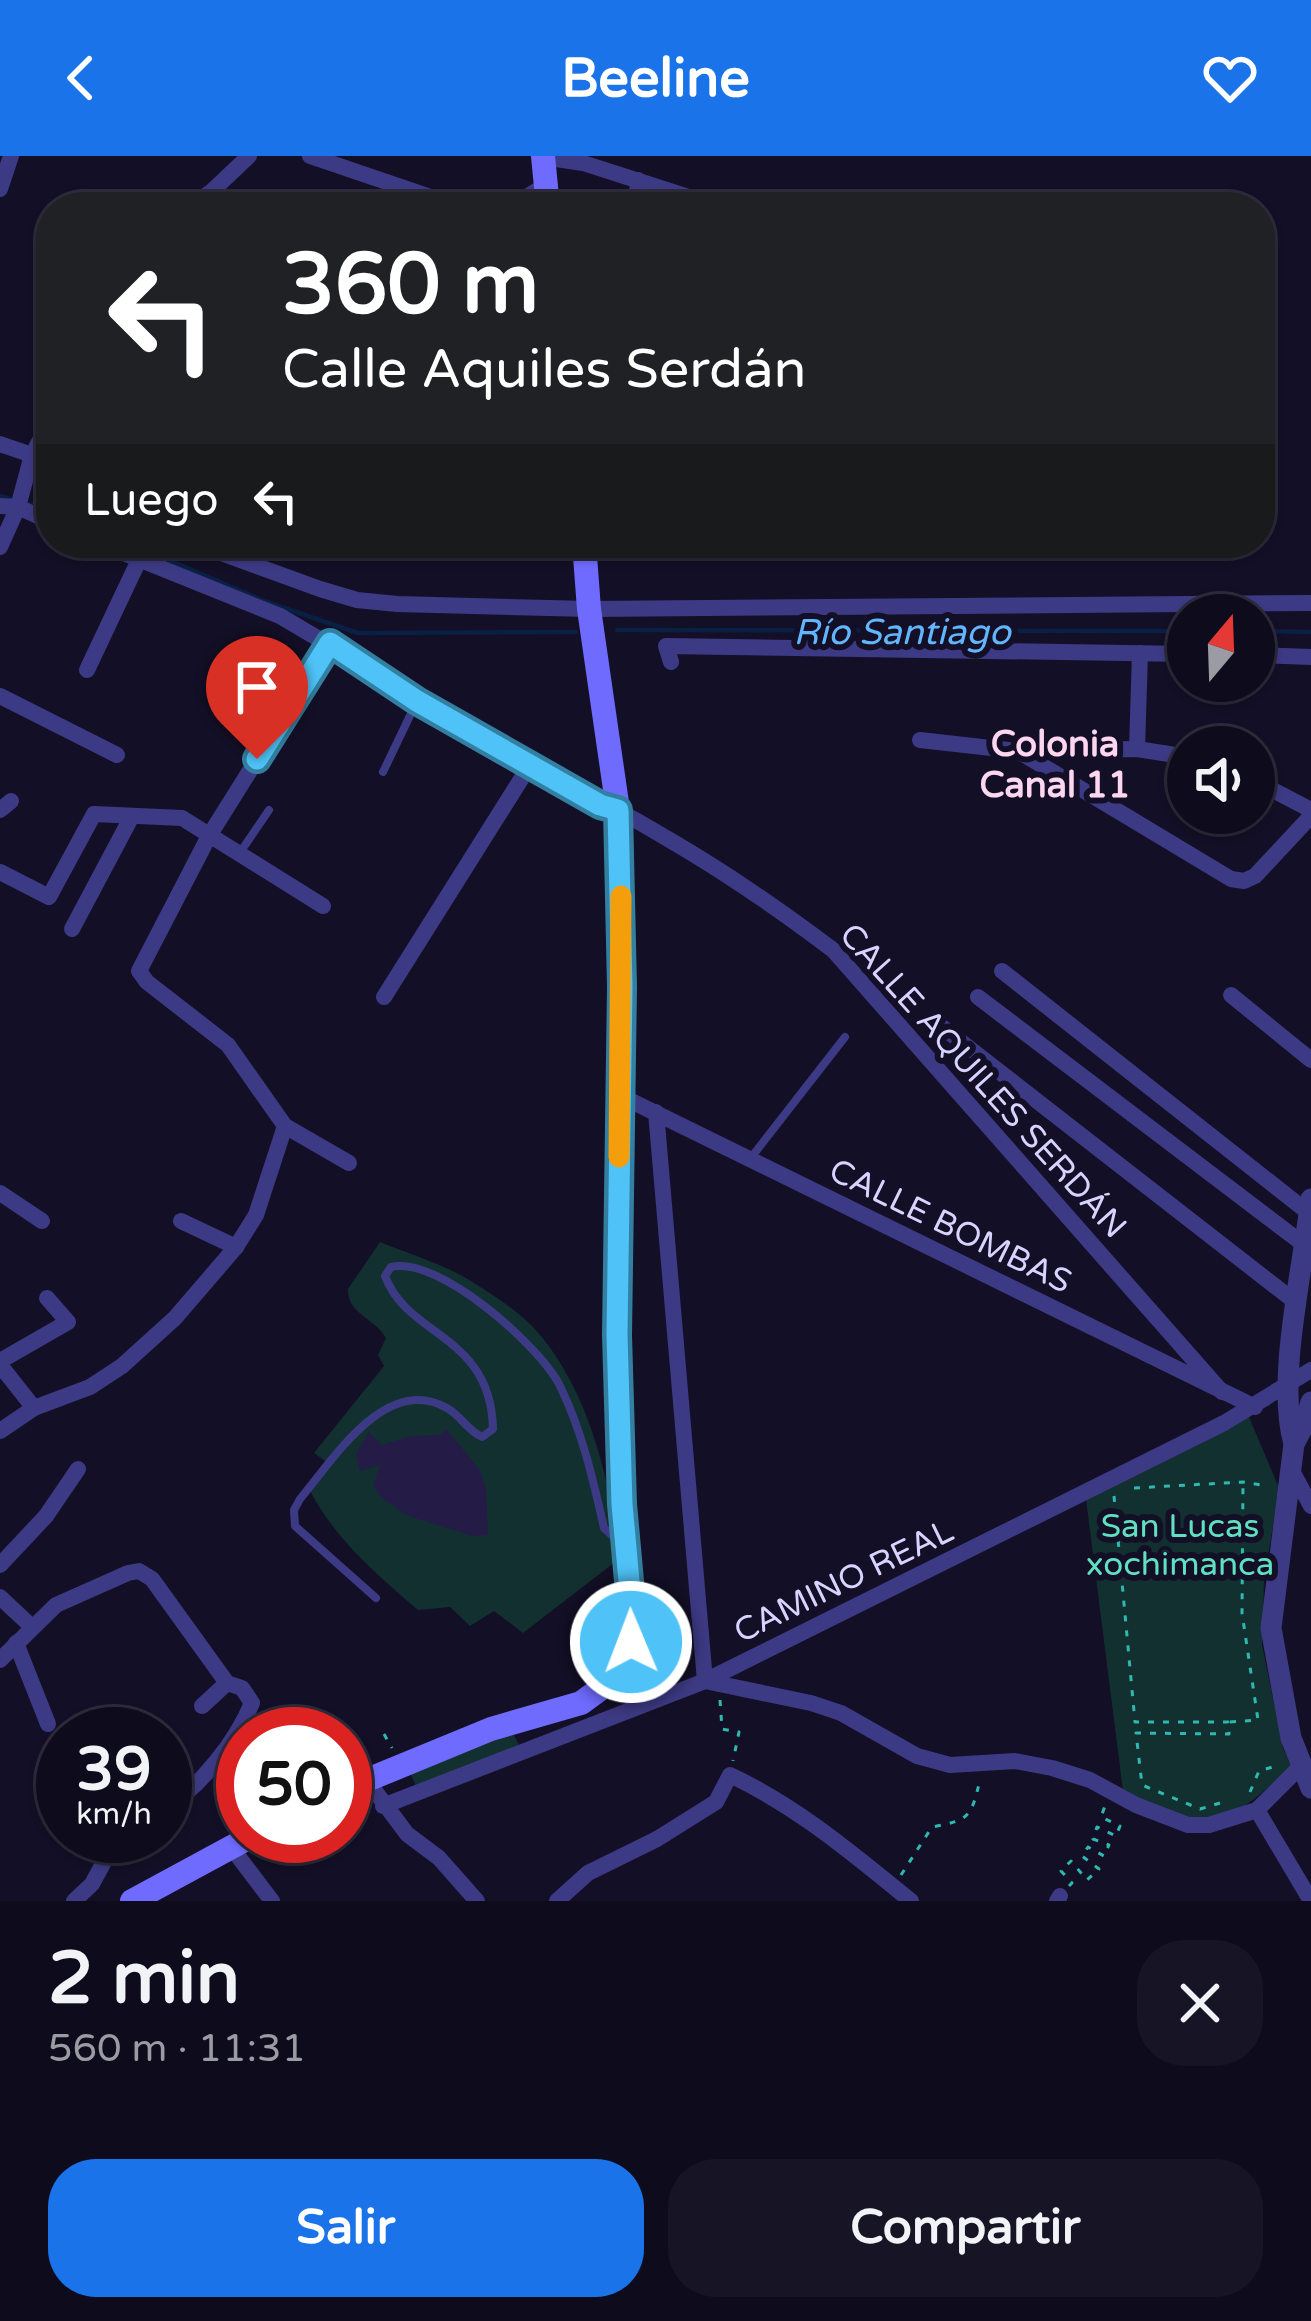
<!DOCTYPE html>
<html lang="es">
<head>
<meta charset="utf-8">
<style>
	:root { --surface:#0e0b1c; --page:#171425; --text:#f1f3f6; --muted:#9b9ba3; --line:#2e2b3b; --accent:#1a73e8 }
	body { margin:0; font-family:"Varela Round",sans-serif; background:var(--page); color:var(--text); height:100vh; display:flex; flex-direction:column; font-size:45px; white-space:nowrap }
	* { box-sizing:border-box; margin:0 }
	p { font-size:39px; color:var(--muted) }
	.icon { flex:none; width:66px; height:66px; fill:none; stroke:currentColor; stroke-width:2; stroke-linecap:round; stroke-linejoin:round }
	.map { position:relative; height:1745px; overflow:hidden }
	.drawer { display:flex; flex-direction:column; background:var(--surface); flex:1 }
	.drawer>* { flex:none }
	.guide { position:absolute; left:36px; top:36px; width:1239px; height:366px; border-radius:48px; box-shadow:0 3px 9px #0004,0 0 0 3px var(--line); background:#202124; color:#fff; overflow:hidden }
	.needle { width:78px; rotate:19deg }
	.controls { position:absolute; left:1167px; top:438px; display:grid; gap:24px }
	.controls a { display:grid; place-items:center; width:108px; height:108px; border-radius:50%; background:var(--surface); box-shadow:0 3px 9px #0004,0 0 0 3px var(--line); font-size:60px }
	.speed { position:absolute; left:36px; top:1551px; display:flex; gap:24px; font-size:60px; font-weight:700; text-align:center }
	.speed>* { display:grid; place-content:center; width:156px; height:156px; border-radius:50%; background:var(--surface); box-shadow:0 3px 9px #0004,0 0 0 3px var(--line); line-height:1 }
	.speed small { font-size:30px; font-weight:400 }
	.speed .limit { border:18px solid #d22; background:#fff; color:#111 }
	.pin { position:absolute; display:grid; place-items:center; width:102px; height:102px; color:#fff; margin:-123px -51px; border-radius:50% 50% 50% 0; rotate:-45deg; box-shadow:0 0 12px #0007 }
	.pin .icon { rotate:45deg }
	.me { position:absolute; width:132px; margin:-66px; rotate:359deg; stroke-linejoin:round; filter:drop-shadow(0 0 9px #0008) }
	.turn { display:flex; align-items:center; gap:42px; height:252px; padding:0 48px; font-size:54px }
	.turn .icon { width:156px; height:156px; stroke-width:2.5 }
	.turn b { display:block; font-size:84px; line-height:102px }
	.then { display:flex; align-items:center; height:114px; padding:0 48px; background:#0003; gap:24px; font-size:45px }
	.round { display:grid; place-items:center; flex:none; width:126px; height:126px; border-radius:48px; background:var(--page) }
	.head { display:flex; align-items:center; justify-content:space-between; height:204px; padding:0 48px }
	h1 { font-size:72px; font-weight:700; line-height:90px }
	.cta { display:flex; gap:24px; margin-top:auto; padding:24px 48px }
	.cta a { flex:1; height:138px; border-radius:48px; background:var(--accent); color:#fff; font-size:48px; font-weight:700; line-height:138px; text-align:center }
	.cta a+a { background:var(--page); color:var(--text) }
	header { display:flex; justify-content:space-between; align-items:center; height:156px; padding:0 48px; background:var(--accent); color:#fff; font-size:54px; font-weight:700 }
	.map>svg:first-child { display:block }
	.green { fill:#12302f }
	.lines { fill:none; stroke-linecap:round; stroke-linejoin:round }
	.stream { stroke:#0a1f44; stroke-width:4.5 }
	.building { fill:#241b47 }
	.path { stroke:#2fb8b0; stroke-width:3; stroke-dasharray:6 9; stroke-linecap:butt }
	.service { stroke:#3d3a85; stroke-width:8 }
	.minor { stroke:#3d3a85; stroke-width:16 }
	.tertiary { stroke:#3d3a85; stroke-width:21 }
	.secondary { stroke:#6f6bff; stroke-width:24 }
	.route-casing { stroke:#337fa1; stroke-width:30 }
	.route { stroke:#4fc3f7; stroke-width:21 }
	.slow { stroke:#f59e0b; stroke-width:21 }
	.labels { text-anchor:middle; stroke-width:12; stroke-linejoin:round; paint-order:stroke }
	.street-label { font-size:33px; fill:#d9d4ff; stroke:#130f26 }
	.park-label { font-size:33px; fill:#5fe0c0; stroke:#130f26 }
	.water-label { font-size:36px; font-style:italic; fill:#62b6ff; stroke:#130f26 }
	.neighbourhood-label { font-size:36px; font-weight:bold; fill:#ffd6f0; stroke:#130f26 }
</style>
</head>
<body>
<header><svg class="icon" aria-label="back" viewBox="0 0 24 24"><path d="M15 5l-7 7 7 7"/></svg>Beeline<svg class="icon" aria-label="heart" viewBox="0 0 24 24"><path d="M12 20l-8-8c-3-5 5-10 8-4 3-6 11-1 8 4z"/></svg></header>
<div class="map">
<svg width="1311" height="1745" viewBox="0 0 1311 1745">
	<rect width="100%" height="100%" fill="#130f26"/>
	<g class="green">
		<path d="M380,1086c31,13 65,22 94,41 19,12 44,28 59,44 55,59 78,154 86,232l-96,74 -29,-22 -24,15 -20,-19 -32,3c-42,-36 -83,-71 -109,-121l19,-26 -14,-10 70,-87 -6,-11 8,-17c-10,-19 -39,-24 -38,-49z"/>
		<path d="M1246,1254l33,78 -15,94 -2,63 21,103 8,18c-66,65 -87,67 -168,25l-38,-300z"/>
		<path d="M512,1576l9,16 -104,40 -7,-15z"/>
	</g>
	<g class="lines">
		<g class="stream">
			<path d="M0,340l51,14"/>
			<path d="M129,387l135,58 94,32 218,-1"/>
			<path d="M617,474l571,1"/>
			<path d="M1254,475l57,1"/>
		</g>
	</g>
	<g class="building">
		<path d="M265,387h23l-11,16 -16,-6z"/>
		<path d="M446,1273l34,41 6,19 2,46 -16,1 -66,-21 -24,-17 -9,-12 7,-21 -20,6 -4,-18 13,-21 13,13 29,-9 29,-1z"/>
	</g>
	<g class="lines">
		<g class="path">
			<path d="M1134,1332l109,-6 25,4"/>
			<path d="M1114,1340l21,226h93l1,12 -93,-1 6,52 58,24 20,-6"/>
			<path d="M720,1544l2,29 17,3 -6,29"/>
			<path d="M1230,1566l28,-2 -16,-107 1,-130"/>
			<path d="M384,1578l8,14"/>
			<path d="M1250,1636l9,-21 17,-5 2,3"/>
			<path d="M901,1719l31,-48c39,-7 39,-11 48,-47"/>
			<path d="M1069,1730l3,-3 -11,-12 10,-10 16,19 12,-11 -17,-13 6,-9 16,9 5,-11 -16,-6 4,-12 19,9 4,-10 -19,-9 4,-11"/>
		</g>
		<g class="service">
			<path d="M383,616l34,-71"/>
			<path d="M239,698l30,-44"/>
			<path d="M750,1003l95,-122"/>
			<path d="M376,1442l-81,-72 -1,-16 6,-11c33,-39 86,-126 147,-91 13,7 20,22 35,29l11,-8c-2,-95 -85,-91 -108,-153l6,-9c47,-12 149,79 169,119 22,45 33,93 44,142l12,11"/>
		</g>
		<g class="minor">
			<path d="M310,0l150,51"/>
			<path d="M543,1l40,6 137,44"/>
			<path d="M0,33l11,-33"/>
			<path d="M188,51l23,-15 38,-36"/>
			<path d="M510,51l36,-22"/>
			<path d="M636,51l2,-27"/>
			<path d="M51,264l-19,35 -14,52 33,15"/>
			<path d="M0,288l32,11"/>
			<path d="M28,315l23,11"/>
			<path d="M0,350l18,1 -18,40"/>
			<path d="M99,387l181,73 320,189c25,7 45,21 68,34 57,33 112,71 165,111l389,442"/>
			<path d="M194,387l126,46 37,11 40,4 192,5 722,-6"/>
			<path d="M1254,499l57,2"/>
			<path d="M671,506l-5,-16 522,8"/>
			<path d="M87,514l52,-110"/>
			<path d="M0,540l117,59"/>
			<path d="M920,584l98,11 119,-2 51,8"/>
			<path d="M1137,593l3,-96"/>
			<path d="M1018,595l213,128 13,2 11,-5 56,-60"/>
			<path d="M1254,624l57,30"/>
			<path d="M0,654l11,-9"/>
			<path d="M0,716l49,25 45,-83 88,4 141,88"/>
			<path d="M72,773l60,-113"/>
			<path d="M1002,815l307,242"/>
			<path d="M1231,839l80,65"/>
			<path d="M384,841l146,-232"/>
			<path d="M978,841l329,250"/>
			<path d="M933,864l365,284"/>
			<path d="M621,940l634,311"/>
			<path d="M656,956l49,569 106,22 30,10 76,43 33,9 65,-4 37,7 38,12 46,25 52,20h21l48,-15"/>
			<path d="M285,970l64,37"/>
			<path d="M0,1037l42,28"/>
			<path d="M181,1065l55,26"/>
			<path d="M0,1205l68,-39 -21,-24"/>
			<path d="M0,1209l34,43"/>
			<path d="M0,1275l34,-23 56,-21 32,-21 53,-48 61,-71 20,-32 29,-89 -57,-81 -81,-63 -8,-11 70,-135 121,-193"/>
			<path d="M1291,1313l20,37"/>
			<path d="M0,1409l46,-49 32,-47"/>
			<path d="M0,1441l31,29"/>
			<path d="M16,1487l32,81"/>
			<path d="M0,1504l56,-55 72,-32 11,-2 13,8 75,104 15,5 10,15c-16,38 -51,84 -87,105"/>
			<path d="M202,1550l25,-23"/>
			<path d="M1301,1610l-44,44 54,91"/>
			<path d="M366,1623l41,55 32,24 38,43"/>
			<path d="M383,1650l322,-125 519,-258 87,-53"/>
			<path d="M231,1691l41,54"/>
			<path d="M74,1745l18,-17 26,-48"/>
			<path d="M557,1745l31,-28 69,-34 59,-37 14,-27c68,32 123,79 181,126"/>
			<path d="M1057,1745l3,-5"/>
		</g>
		<g class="tertiary">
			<path d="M1311,1043c-8,70 -35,181 -17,245l-23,184 20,110 20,50"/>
			<path d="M1294,1288l11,-21 6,-21"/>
		</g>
		<g class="secondary">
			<path d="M543,0l5,51"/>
			<path d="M345,1633l146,-60 90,-26 37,-27 13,-34 1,-28 -10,-110 -5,-169 5,-385 -4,-140 -29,-201 -5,-66"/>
			<path d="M132,1745l120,-65"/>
		</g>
	</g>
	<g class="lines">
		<g class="route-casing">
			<path id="route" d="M257,603l73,-116 87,58 183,104 18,5 4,177 -5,348 5,169 10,110 -1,28"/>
		</g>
		<use href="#route" class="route"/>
		<path class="slow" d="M619,1001l2,-261"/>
	</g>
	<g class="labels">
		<g class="street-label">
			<text transform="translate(984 924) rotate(48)" y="12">CALLE AQUILES SERDÁN</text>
			<text transform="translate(951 1069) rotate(26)" y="12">CALLE BOMBAS</text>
			<text transform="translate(843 1424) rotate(-26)" y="12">CAMINO REAL</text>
		</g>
		<g class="park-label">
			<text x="1180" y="1381">San Lucas<tspan x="1180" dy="38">xochimanca</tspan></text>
		</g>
		<g class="water-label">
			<text x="902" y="488">Río Santiago</text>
		</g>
		<g class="neighbourhood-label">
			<text x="1055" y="600">Colonia<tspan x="1055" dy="41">Canal 11</tspan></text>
		</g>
	</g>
</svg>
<div class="controls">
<a><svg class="needle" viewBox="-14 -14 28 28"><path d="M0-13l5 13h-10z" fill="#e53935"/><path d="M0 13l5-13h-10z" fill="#9b9ba3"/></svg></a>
<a><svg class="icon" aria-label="sound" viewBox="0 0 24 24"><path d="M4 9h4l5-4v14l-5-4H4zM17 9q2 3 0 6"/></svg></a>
</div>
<div class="speed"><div>39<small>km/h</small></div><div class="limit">50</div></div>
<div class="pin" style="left:257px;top:603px;background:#d93025"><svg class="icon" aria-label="arrive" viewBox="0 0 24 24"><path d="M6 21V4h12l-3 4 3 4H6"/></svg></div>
<svg class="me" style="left:631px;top:1486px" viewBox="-20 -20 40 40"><circle r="17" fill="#4fc3f7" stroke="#fff" stroke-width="3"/><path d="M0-11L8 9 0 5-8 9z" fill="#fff"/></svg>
<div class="guide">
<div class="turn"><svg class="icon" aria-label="left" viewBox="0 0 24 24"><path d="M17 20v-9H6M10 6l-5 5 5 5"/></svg><div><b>360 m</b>Calle Aquiles Serdán</div></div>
<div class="then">Luego<svg class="icon" aria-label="left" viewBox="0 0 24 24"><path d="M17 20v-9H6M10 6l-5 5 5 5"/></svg></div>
</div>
</div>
<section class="drawer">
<div class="head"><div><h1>2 min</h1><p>560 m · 11:31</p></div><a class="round"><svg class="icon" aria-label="close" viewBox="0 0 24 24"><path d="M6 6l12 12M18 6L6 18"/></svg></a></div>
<div class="cta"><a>Salir</a><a>Compartir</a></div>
</section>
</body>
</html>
